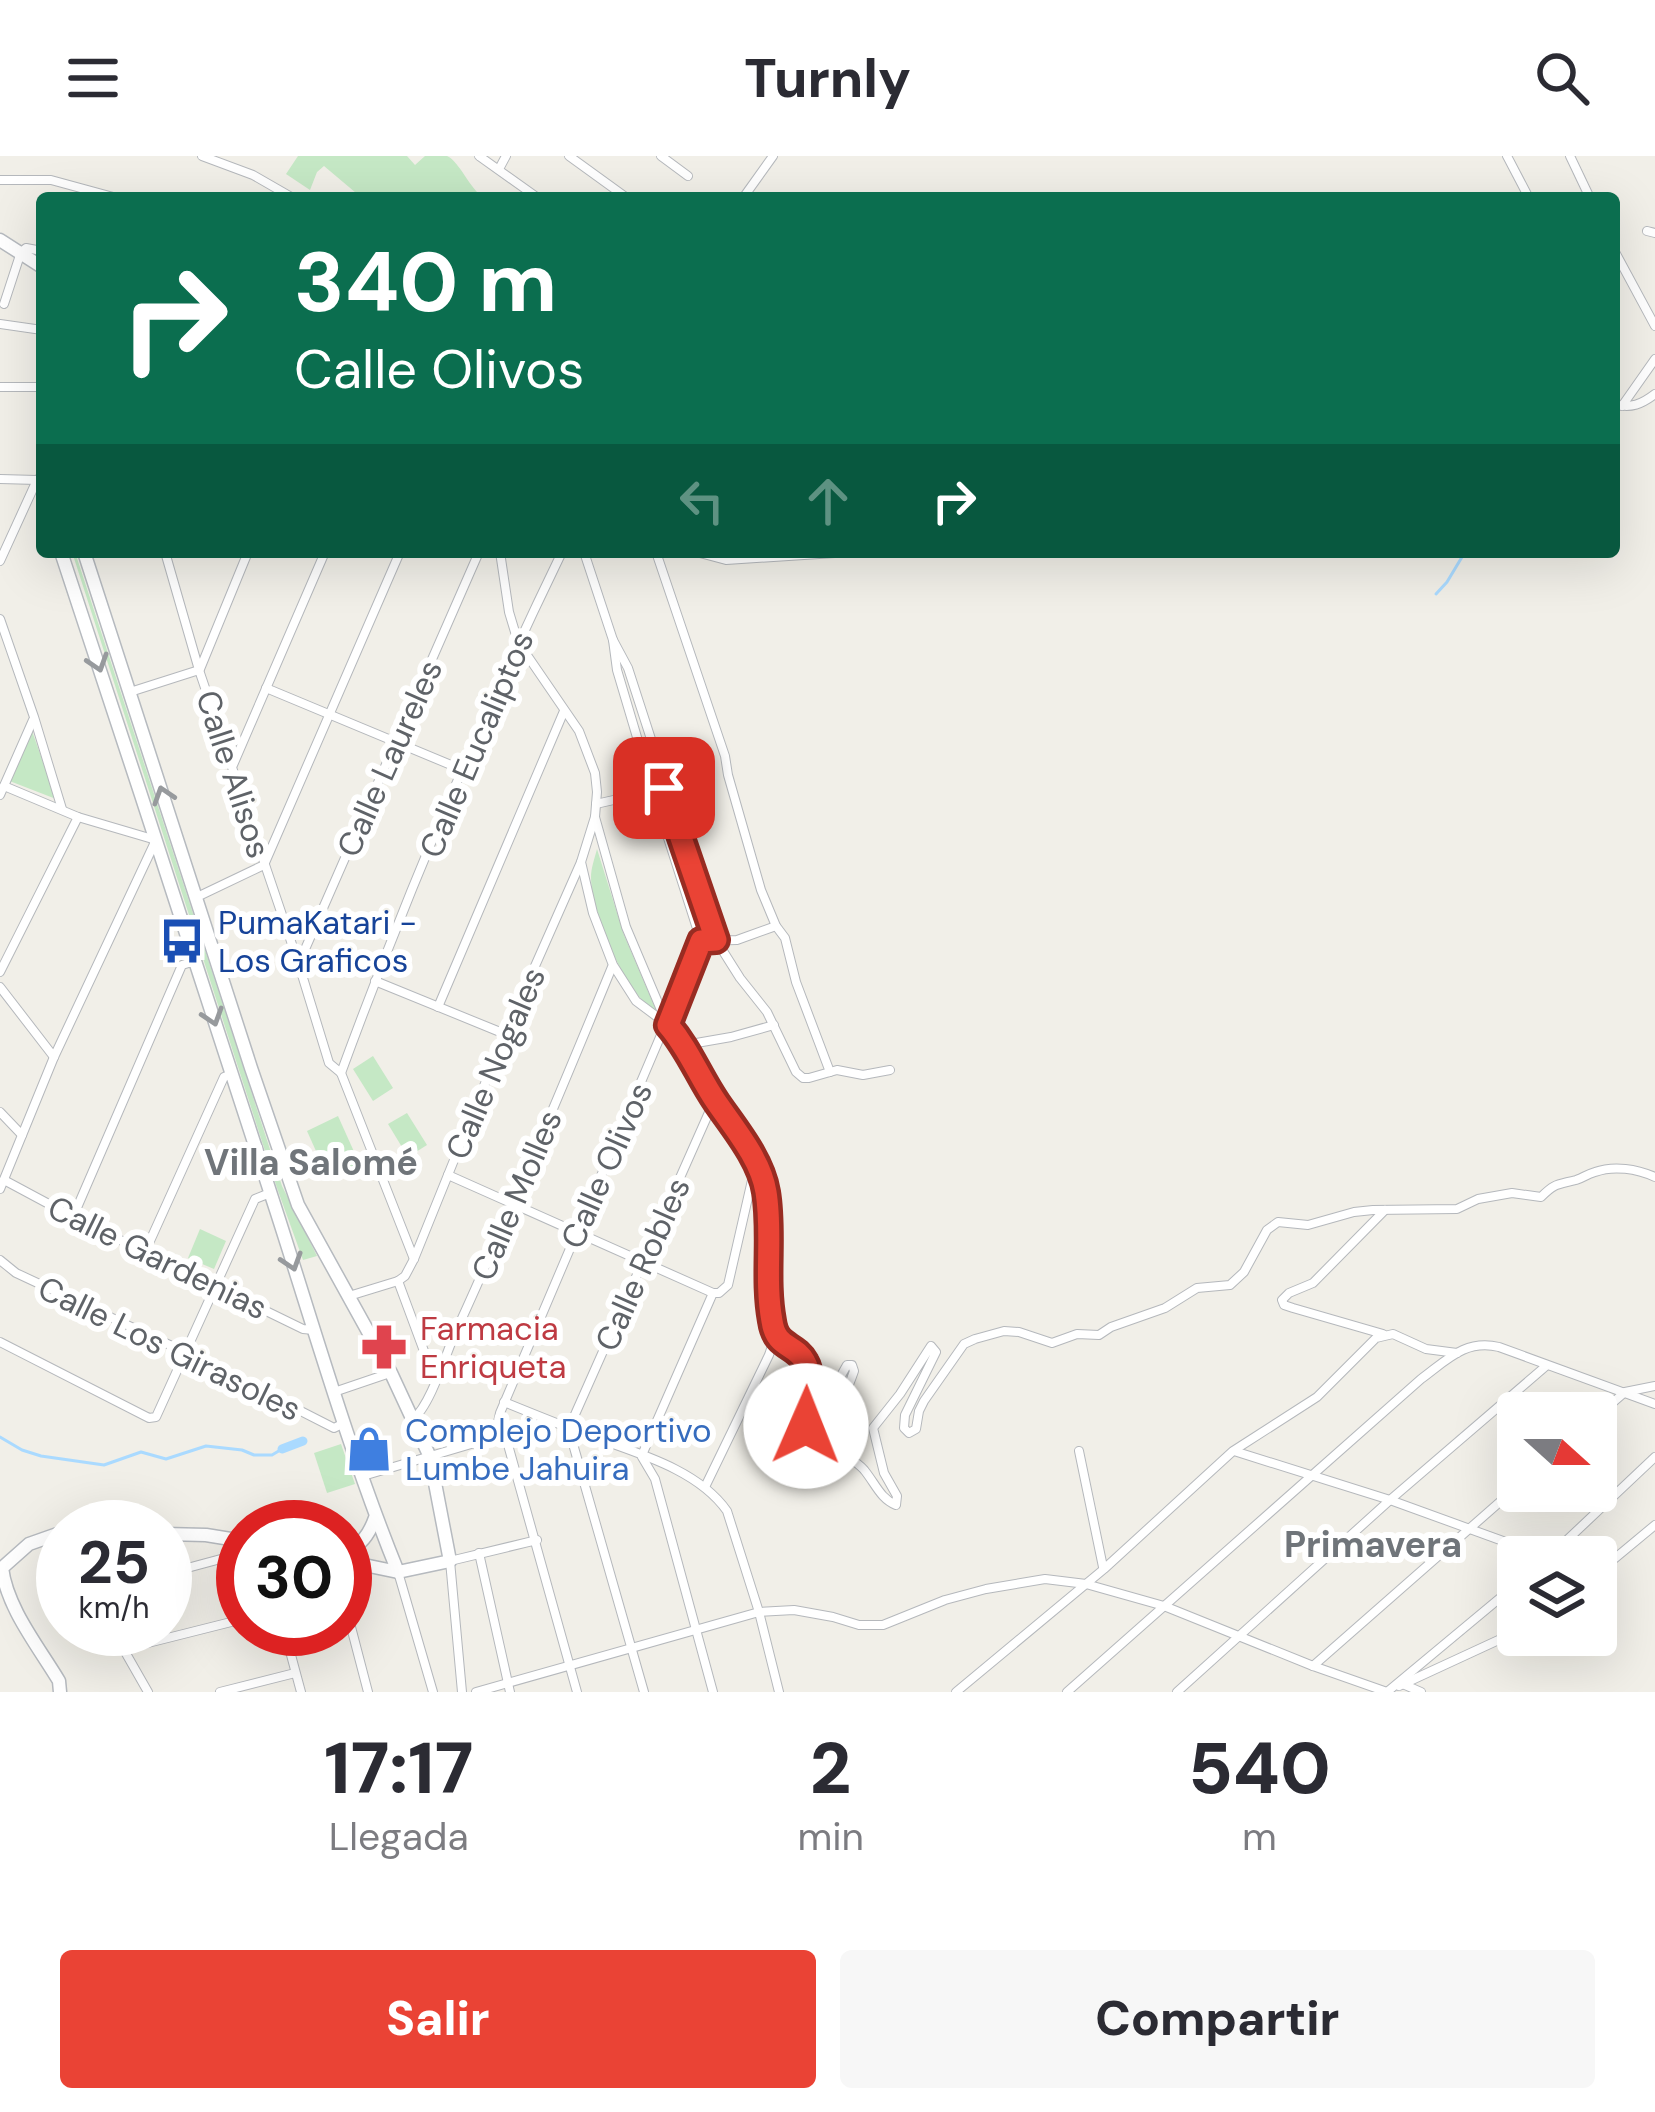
<!DOCTYPE html>
<html lang="es">
<head>
<meta charset="utf-8">
<style>
	:root { --surface:#fff; --page:#f7f7f7; --text:#2b2b33; --muted:#7c7c81; --accent:#ea4335 }
	body { margin:0; font-family:"DM Sans",sans-serif; background:var(--page); color:var(--text); height:100vh; display:flex; flex-direction:column; font-size:45px; white-space:nowrap }
	* { box-sizing:border-box; margin:0 }
	p { font-size:39px; color:var(--muted) }
	.icon { flex:none; width:66px; height:66px; fill:none; stroke:currentColor; stroke-width:2; stroke-linecap:round; stroke-linejoin:round }
	.map { position:relative; height:1536px; overflow:hidden }
	.sheet { display:flex; flex-direction:column; background:var(--surface); flex:1 }
	.sheet>* { flex:none }
	.guide { position:absolute; left:36px; top:36px; width:1584px; height:366px; border-radius:12px; box-shadow:0 12px 48px #0002; background:#0b6e4f; color:#fff; overflow:hidden }
	.needle { width:78px; rotate:111deg }
	.tools { position:absolute; left:1497px; top:1236px; display:grid; gap:24px }
	.tools a { display:grid; place-items:center; width:120px; height:120px; border-radius:12px; background:var(--surface); box-shadow:0 12px 48px #0002; font-size:60px }
	.speed { position:absolute; left:36px; top:1344px; display:flex; gap:24px; font-size:60px; font-weight:700; text-align:center }
	.speed>* { display:grid; place-content:center; width:156px; height:156px; border-radius:50%; background:var(--surface); box-shadow:0 12px 48px #0002; line-height:1 }
	.speed small { font-size:30px; font-weight:400 }
	.speed .limit { border:18px solid #d22; background:#fff; color:#111 }
	.pin { position:absolute; display:grid; place-items:center; width:102px; height:102px; color:#fff; margin:-51px; border-radius:24px; box-shadow:0 6px 18px #0006 }
	.me { position:absolute; width:132px; margin:-66px; rotate:1deg; stroke-linejoin:round; filter:drop-shadow(0 0 9px #0008) }
	.turn { display:flex; align-items:center; gap:42px; height:252px; padding:0 60px; font-size:54px }
	.turn .icon { width:156px; height:156px; stroke-width:2.5 }
	.turn b { display:block; font-size:84px; line-height:102px }
	.lanes { display:flex; align-items:center; height:114px; padding:0 60px; background:#0003; justify-content:center; gap:60px; direction:ltr }
	.lanes .off { opacity:.35 }
	.eta { display:flex; justify-content:space-evenly; align-items:center; height:204px; text-align:center }
	.eta b { font-size:72px; font-weight:800; line-height:84px }
	.primary-button { display:flex; gap:24px; margin-top:auto; padding:24px 60px }
	.primary-button a { flex:1; height:138px; border-radius:12px; background:var(--accent); color:#fff; font-size:48px; font-weight:800; line-height:138px; text-align:center }
	.primary-button a+a { background:var(--page); color:var(--text) }
	header { display:flex; justify-content:space-between; align-items:center; height:156px; padding:0 60px; background:var(--surface); font-size:54px; font-weight:800 }
	.map>svg:first-child { display:block }
	.green { fill:#c5e8c5 }
	.lines { fill:none; stroke-linecap:round; stroke-linejoin:round }
	.stream { stroke:#aadaff; stroke-width:3 }
	.canal { stroke:#aadaff; stroke-width:9 }
	.street-casing { stroke:#b5b8bc; stroke-width:10 }
	.secondary-casing { stroke:#b6babf; stroke-width:15 }
	.street { stroke:#fff; stroke-width:8 }
	.secondary { stroke:#fff; stroke-width:12 }
	.oneway { stroke:#979a9d }
	.route-casing { stroke:#982c22; stroke-width:30 }
	.route { stroke:#ea4335; stroke-width:21 }
	.labels { text-anchor:middle; stroke-width:12; stroke-linejoin:round; paint-order:stroke }
	.street-label { font-size:33px; fill:#5f6368; stroke:#fff }
	.transit-label { font-size:33px; fill:#164399; stroke:#fff; text-anchor:start }
	.health-label { font-size:33px; fill:#be3a42; stroke:#fff; text-anchor:start }
	.shop-label { font-size:33px; fill:#366cbe; stroke:#fff; text-anchor:start }
	.neighbourhood-label { font-size:36px; font-weight:bold; fill:#70757a; stroke:#fff }
</style>
</head>
<body>
<header><svg class="icon" aria-label="menu" viewBox="0 0 24 24"><path d="M4 6h16M4 12h16M4 18h16"/></svg>Turnly<svg class="icon" aria-label="search" viewBox="0 0 24 24"><circle cx="10" cy="10" r="6"/><path d="M15 15l6 6"/></svg></header>
<div class="map">
<svg width="1655" height="1536" viewBox="0 0 1655 1536">
	<rect width="100%" height="100%" fill="#f1efe8"/>
	<g class="green">
		<path d="M298,0h109l8,9 10,-9c7,0 15,0 22,0 13,6 22,32 37,42h-122l-38,-32 -7,6 -7,18 -24,-16z"/>
		<path d="M72,396h3l207,634 35,70 -14,4 -26,-72z"/>
		<path d="M31,572l25,71 -49,-19z"/>
		<path d="M597,693l27,86 33,77c-31,-16 -66,-99 -66,-135 0,-9 4,-20 6,-28z"/>
		<path d="M373,900l20,32 -20,13 -20,-32z"/>
		<path d="M407,957l20,32 -19,12 -20,-33z"/>
		<path d="M338,960l22,49 -31,15 -22,-49z"/>
		<path d="M200,1073l26,12 -12,28 -26,-11z"/>
		<path d="M341,1288l14,40 -28,9 -13,-40z"/>
	</g>
	<g class="lines">
		<g class="stream">
			<path d="M1436,438l11,-12 18,-30"/>
			<path d="M0,1281l22,13 19,6 63,9 37,-13 25,7 40,-13 36,4 12,5h18l10,-6"/>
		</g>
		<path class="canal" d="M282,1293l21,-8"/>
		<g class="street-casing">
			<g id="street">
				<path d="M202,0l51,19 40,23"/>
				<path d="M479,0l59,42"/>
				<path d="M569,0l58,42"/>
				<path d="M661,0l27,20"/>
				<path d="M1507,0l22,42"/>
				<path d="M1570,0l20,42"/>
				<path d="M499,13l7,-13"/>
				<path d="M0,24h51l66,18"/>
				<path d="M743,42l30,-42"/>
				<path d="M1647,75l8,2"/>
				<path d="M1614,94l41,76"/>
				<path d="M4,148l17,-52 5,-4 16,3"/>
				<path d="M0,168l42,6"/>
				<path d="M0,231h42"/>
				<path d="M1614,248c17,5 28,0 41,-10"/>
				<path d="M1622,250l33,-47"/>
				<path d="M0,323l37,1"/>
				<path d="M165,396l34,118 100,295 30,98 12,10 73,186"/>
				<path d="M500,396l9,60 9,30 61,89 16,42 2,19 -2,25 -14,45 12,51 20,52 23,36 32,24 17,20 30,55 13,17 28,46 10,25 1,92 4,40 4,17 31,26 3,10 -3,53h5l4,-4 32,-57h5l2,6c-8,25 -29,57 -10,81 6,8 15,11 21,19 11,14 16,28 31,34l1,-9 -13,-23 -11,-45 27,-34 31,-48 5,6 -31,63 -1,13 5,5 7,-4 3,-18 5,-10 40,-57 11,-5 29,-8 15,1 33,11 25,-9 22,1 12,-8 54,-19 32,-20 33,-3 14,-13 23,-42 11,-8 30,3 46,-13 19,-2 84,-1 21,-10 34,-6 29,4c14,-14 16,-12 35,-17 9,-3 9,-5 19,-8 19,-7 42,-3 60,5"/>
				<path d="M584,396l29,88 4,30 36,121 48,150"/>
				<path d="M656,396l69,204 3,19 33,115 15,36 9,12 11,44 34,90"/>
				<path d="M696,396l30,8 124,-8"/>
				<path d="M0,405l37,-81 5,-4"/>
				<path d="M0,463l34,98 28,92"/>
				<path d="M613,484l15,28 88,272 24,38 27,34 29,60 7,6h6l28,-8 26,5 27,-5"/>
				<path d="M200,513l48,-117"/>
				<path d="M266,532l197,82"/>
				<path d="M130,536l69,-22"/>
				<path d="M233,609l92,-213"/>
				<path d="M0,639l33,-75"/>
				<path d="M596,648l57,-13"/>
				<path d="M595,661l31,110 41,97"/>
				<path d="M197,741l67,-32 136,-313"/>
				<path d="M701,785l36,-1 39,-14"/>
				<path d="M299,807l180,-411"/>
				<path d="M0,816l78,-155"/>
				<path d="M375,825l130,53"/>
				<path d="M0,831l54,70"/>
				<path d="M438,851l126,-296"/>
				<path d="M685,889l46,-8 43,-12"/>
				<path d="M341,917c65,-177 139,-352 221,-521"/>
				<path d="M0,956l22,23"/>
				<path d="M448,1019l265,118"/>
				<path d="M4,1024l69,37 230,112 11,1"/>
				<path d="M0,1033l54,-132 102,-217 -78,-23 -74,-31"/>
				<path d="M73,1061l109,-252 13,-4"/>
				<path d="M145,1096l79,-175 8,-3"/>
				<path d="M0,1104l16,13 171,80 147,75 10,-5"/>
				<path d="M398,1125l36,97"/>
				<path d="M349,1140l49,-15 7,-5 9,-17 91,-225 76,-172"/>
				<path d="M1383,1178l-90,-26 -9,-3 -2,-5 7,-7 24,-10 72,-73"/>
				<path d="M0,1186l149,76 7,-1 99,-218 15,-6"/>
				<path d="M334,1236l56,-19"/>
				<path d="M504,1246c27,11 54,22 81,32 48,18 112,34 142,77l32,101 20,80"/>
				<path d="M1596,1261l29,-25 30,-6"/>
				<path d="M413,1263c16,-12 31,-59 40,-81 56,-122 108,-247 159,-371"/>
				<path d="M569,1272l145,-327"/>
				<path d="M569,1274l75,262"/>
				<path d="M1079,1295l24,116"/>
				<path d="M1234,1295l156,49 157,57"/>
				<path d="M642,1299l71,-162h6l9,-8 27,-118"/>
				<path d="M642,1301l13,22 58,213"/>
				<path d="M363,1320l142,-42"/>
				<path d="M705,1331l64,-132 6,-18"/>
				<path d="M479,1397l31,139"/>
				<path d="M1549,1401l106,-100"/>
				<path d="M398,1416l35,120"/>
				<path d="M165,1418l78,-21"/>
				<path d="M1596,1418l59,-49"/>
				<path d="M345,1448l23,88"/>
				<path d="M112,1473l36,63"/>
				<path d="M284,1473l17,63"/>
				<path d="M124,1493l119,-30"/>
				<path d="M1313,1510l205,-180"/>
				<path d="M1405,1529l16,7"/>
				<path d="M1399,1530l119,-55"/>
				<path d="M220,1536l75,-19"/>
				<path d="M462,1536l-12,-131 87,-21"/>
				<path d="M476,1536l283,-80 35,-2 39,7 26,8h24l62,-25 41,-11 59,-10 41,5 78,22 149,60 74,26"/>
				<path d="M577,1536l-72,-258 -7,-12 2,-9 201,-472"/>
				<path d="M956,1536l148,-123 129,-118 84,-54 59,-59 17,-4 33,15 31,4"/>
				<path d="M1067,1536l354,-313c26,-19 44,-40 78,-32l156,57"/>
				<path d="M1177,1536l213,-192 156,-134"/>
				<path d="M1387,1536l131,-109"/>
			</g>
		</g>
		<g class="secondary-casing">
			<g id="secondary">
				<path d="M0,84l42,27"/>
				<path d="M61,396c73,219 143,438 215,658 39,121 74,244 122,362"/>
				<path d="M84,396l167,516 47,137 93,168 39,84 20,104 -52,11 -53,-11"/>
				<path d="M165,1378l41,1 37,6"/>
				<path d="M345,1397c16,-8 24,-18 30,-35"/>
				<path d="M60,1536l-1,-11c-21,-35 -52,-73 -57,-113l27,-24 34,-12"/>
			</g>
		</g>
		<use href="#street" class="street"/>
		<use href="#secondary" class="secondary"/>
	</g>
	<defs><path id="oneway-chevron" d="M-2-3.5L2.5 0L-2 3.5" fill="none" stroke-width="1.6" stroke-linecap="round" stroke-linejoin="round" transform="scale(3)"/></defs>
	<g class="oneway">
		<use href="#oneway-chevron" transform="translate(98 507) rotate(72)"/>
		<use href="#oneway-chevron" transform="translate(163 639) rotate(-108)"/>
		<use href="#oneway-chevron" transform="translate(213 861) rotate(72)"/>
		<use href="#oneway-chevron" transform="translate(292 1106) rotate(72)"/>
	</g>
	<g class="lines">
		<g class="route-casing">
			<path id="route" d="M664,632l52,152 -15,1 -33,84c21,24 31,52 49,78 18,26 44,57 49,89 7,42 -2,86 6,129 4,28 23,22 33,41 10,17 -1,45 1,64"/>
		</g>
		<use href="#route" class="route"/>
	</g>
	<defs>
		<g id="bus-bare" transform="scale(3.6)"><path d="M-5-6H5V4H4V6H2V4H-2V6H-4V4H-5ZM-3.5-4V0h7V-4ZM-3.5 1.2v1.5H-2V1.2ZM2 1.2v1.5H3.5V1.2Z" fill="#1a4fb4" stroke="#fff" stroke-width="2.5" paint-order="stroke"/></g>
		<g id="pharmacy-bare" transform="scale(3.6)"><path d="M-2-6h4v4h4v4h-4v4h-4v-4h-4v-4h4Z" fill="#e0444e" stroke="#fff" stroke-width="2.5" paint-order="stroke"/></g>
		<g id="shop-bare" transform="scale(3.6)"><path d="M-5-2.5h2.3a2.7 3.5 0 0 1 5.4 0H5L5.5 6h-11ZM-1.5-2.5h3a1.5 2.3 0 0 0-3 0Z" fill="#3f7fe0" stroke="#fff" stroke-width="2.5" paint-order="stroke"/></g>
	</defs>
	<g fill-rule="evenodd">
		<use href="#bus-bare" x="182" y="785"/>
		<use href="#pharmacy-bare" x="384" y="1191"/>
		<use href="#shop-bare" x="369" y="1293"/>
	</g>
	<g class="labels">
		<g class="street-label">
			<text transform="translate(476 588) rotate(-67)" y="12">Calle Eucaliptos</text>
			<text transform="translate(389 602) rotate(-66)" y="12">Calle Laureles</text>
			<text transform="translate(234 618) rotate(72)" y="12">Calle Alisos</text>
			<text transform="translate(495 907) rotate(-67)" y="12">Calle Nogales</text>
			<text transform="translate(606 1009) rotate(-66)" y="12">Calle Olivos</text>
			<text transform="translate(516 1039) rotate(-67)" y="12">Calle Molles</text>
			<text transform="translate(158 1101) rotate(26)" y="12">Calle Gardenias</text>
			<text transform="translate(642 1108) rotate(-66)" y="12">Calle Robles</text>
			<text transform="translate(170 1192) rotate(26)" y="12">Calle Los Girasoles</text>
		</g>
		<g class="transit-label">
			<text x="218" y="778">PumaKatari -<tspan x="218" dy="38">Los Graficos</tspan></text>
		</g>
		<g class="health-label">
			<text x="420" y="1184">Farmacia<tspan x="420" dy="38">Enriqueta</tspan></text>
		</g>
		<g class="shop-label">
			<text x="405" y="1286">Complejo Deportivo<tspan x="405" dy="38">Lumbe Jahuira</tspan></text>
		</g>
		<g class="neighbourhood-label">
			<text x="311" y="1019">Villa Salomé</text>
			<text x="1373" y="1401">Primavera</text>
		</g>
	</g>
</svg>
<div class="tools">
<a><svg class="needle" viewBox="-14 -14 28 28"><path d="M0-13l5 13h-10z" fill="#e53935"/><path d="M0 13l5-13h-10z" fill="#7c7c81"/></svg></a>
<a><svg class="icon" aria-label="layers" viewBox="0 0 24 24"><path d="M12 4l9 5-9 5-9-5zM3 14l9 5 9-5"/></svg></a>
</div>
<div class="speed"><div>25<small>km/h</small></div><div class="limit">30</div></div>
<div class="pin" style="left:664px;top:632px;background:#d93025"><svg class="icon" aria-label="arrive" viewBox="0 0 24 24"><path d="M6 21V4h12l-3 4 3 4H6"/></svg></div>
<svg class="me" style="left:806px;top:1270px" viewBox="-20 -20 40 40"><circle r="19" fill="#fff"/><path d="M0-13L10 11 0 6-10 11z" fill="#ea4335"/></svg>
<div class="guide">
<div class="turn"><svg class="icon" aria-label="right" viewBox="0 0 24 24"><path d="M7 20v-9h11M14 6l5 5-5 5"/></svg><div><b>340 m</b>Calle Olivos</div></div>
<div class="lanes"><svg class="icon off" aria-label="left" viewBox="0 0 24 24"><path d="M17 20v-9H6M10 6l-5 5 5 5"/></svg><svg class="icon off" aria-label="ahead" viewBox="0 0 24 24"><path d="M12 20V5M6 11l6-6 6 6"/></svg><svg class="icon" aria-label="right" viewBox="0 0 24 24"><path d="M7 20v-9h11M14 6l5 5-5 5"/></svg></div>
</div>
</div>
<section class="sheet">
<div class="eta">
<div><b>17:17</b><p>Llegada</p></div>
<div><b>2</b><p>min</p></div>
<div><b>540</b><p>m</p></div>
</div>
<div class="primary-button"><a>Salir</a><a>Compartir</a></div>
</section>
</body>
</html>
